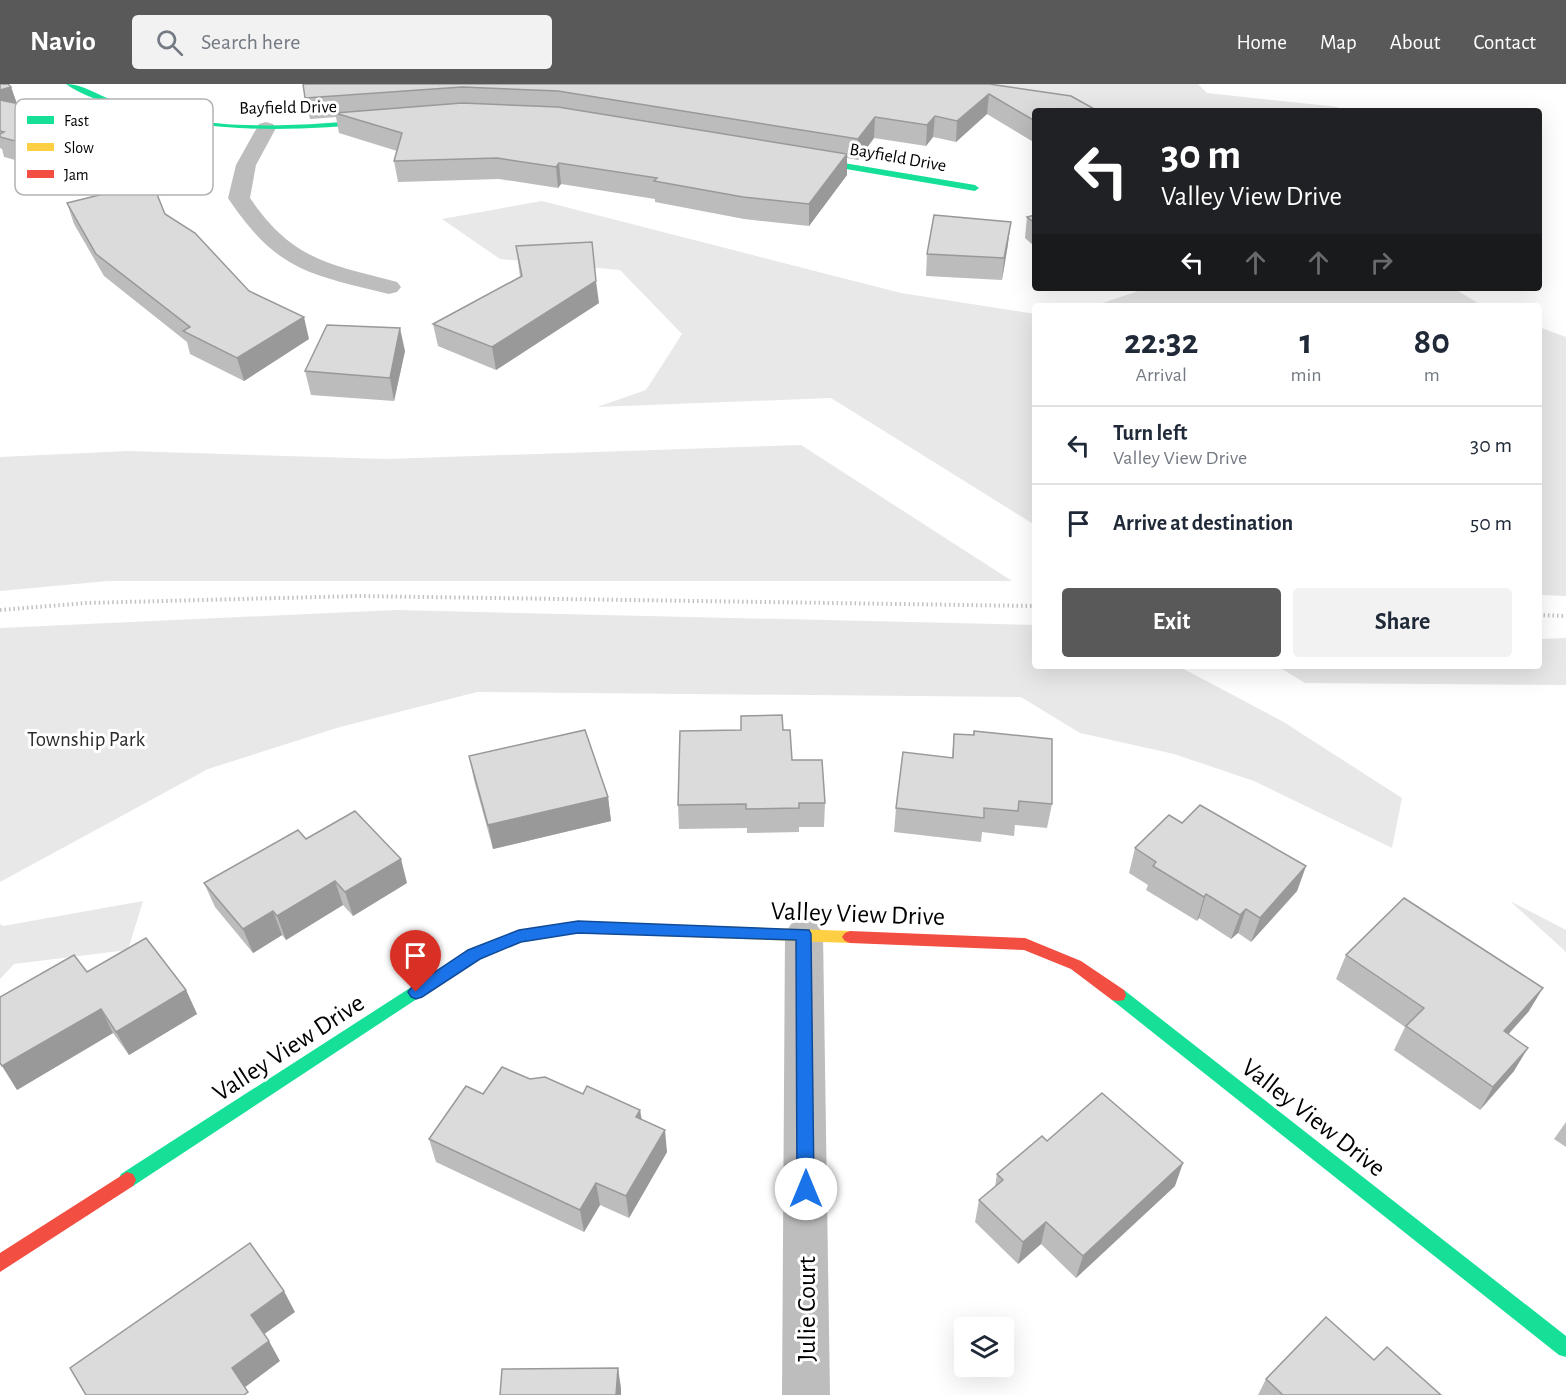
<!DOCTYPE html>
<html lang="en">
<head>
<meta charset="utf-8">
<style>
	:root { --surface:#fff; --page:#f2f2f3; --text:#1f2937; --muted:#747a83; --line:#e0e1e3; --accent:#595959 }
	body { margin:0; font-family:"Alegreya Sans",sans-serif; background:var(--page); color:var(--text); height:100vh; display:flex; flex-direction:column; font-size:22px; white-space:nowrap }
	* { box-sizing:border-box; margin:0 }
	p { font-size:20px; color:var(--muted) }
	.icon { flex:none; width:33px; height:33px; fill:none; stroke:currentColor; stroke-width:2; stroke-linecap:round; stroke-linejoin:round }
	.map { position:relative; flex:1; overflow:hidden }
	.details { position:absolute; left:1032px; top:219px; width:510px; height:366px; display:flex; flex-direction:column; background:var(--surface); border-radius:6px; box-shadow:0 6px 24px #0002 }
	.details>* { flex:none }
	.banner { position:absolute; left:1032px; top:24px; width:510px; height:183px; border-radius:6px; box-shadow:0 6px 24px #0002; background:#202124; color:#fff; overflow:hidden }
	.tools { position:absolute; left:954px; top:1233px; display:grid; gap:12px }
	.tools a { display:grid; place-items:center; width:60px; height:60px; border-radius:6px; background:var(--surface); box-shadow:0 6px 24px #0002; font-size:30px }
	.pin { position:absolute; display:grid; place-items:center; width:51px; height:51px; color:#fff; margin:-62px -26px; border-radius:50% 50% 50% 0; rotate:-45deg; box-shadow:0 0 6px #0007 }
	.pin .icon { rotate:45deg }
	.me { position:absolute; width:66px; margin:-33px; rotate:0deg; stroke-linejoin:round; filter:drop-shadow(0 0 4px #0008) }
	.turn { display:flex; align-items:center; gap:21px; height:126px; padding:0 30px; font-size:27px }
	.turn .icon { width:78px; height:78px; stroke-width:2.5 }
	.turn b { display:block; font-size:42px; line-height:51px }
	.lanes { display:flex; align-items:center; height:57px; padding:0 30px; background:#0003; justify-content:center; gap:30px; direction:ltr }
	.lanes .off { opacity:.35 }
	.eta { display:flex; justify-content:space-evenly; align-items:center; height:102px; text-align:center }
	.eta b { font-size:36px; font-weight:700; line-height:42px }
	.primary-button { display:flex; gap:12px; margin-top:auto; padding:12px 30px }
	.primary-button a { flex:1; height:69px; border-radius:6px; background:var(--accent); color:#fff; font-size:24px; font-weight:700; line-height:69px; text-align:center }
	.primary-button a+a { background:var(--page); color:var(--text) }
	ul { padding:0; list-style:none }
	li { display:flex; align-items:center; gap:18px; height:78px; padding:0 30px; border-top:2px solid var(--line) }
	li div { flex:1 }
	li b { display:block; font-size:22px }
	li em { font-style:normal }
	header { display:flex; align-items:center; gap:36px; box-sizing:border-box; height:84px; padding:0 30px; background:var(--accent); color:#fff }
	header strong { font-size:28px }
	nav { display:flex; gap:33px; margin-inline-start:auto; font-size:21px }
	.search { width:420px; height:54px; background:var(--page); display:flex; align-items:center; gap:15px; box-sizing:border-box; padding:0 21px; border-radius:6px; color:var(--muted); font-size:22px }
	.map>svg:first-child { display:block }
	.green { fill:#e8e8e8 }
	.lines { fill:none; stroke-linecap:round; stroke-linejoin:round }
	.path { stroke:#c2c2c2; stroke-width:4; stroke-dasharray:1.5 3; stroke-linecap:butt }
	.street { fill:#bdbdbd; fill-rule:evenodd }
	.fast { fill:#16e098; fill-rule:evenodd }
	.slow { fill:#ffcf43; fill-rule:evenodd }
	.jam { fill:#f24e42; fill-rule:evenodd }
	.wall { fill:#bcbcbc }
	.shaded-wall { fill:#999 }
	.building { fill:#dbdbdb; stroke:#999; stroke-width:1.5 }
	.route { fill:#1a73e8; stroke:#114b97; stroke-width:1.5 }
	.labels { text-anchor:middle; stroke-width:6; stroke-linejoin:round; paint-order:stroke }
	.far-street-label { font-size:18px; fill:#000; stroke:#fff }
	.park-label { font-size:21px; fill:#2c2c2c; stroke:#fff }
	.near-street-label { font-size:26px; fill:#000; stroke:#fff }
	.key { fill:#fff; stroke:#b2b2b2; stroke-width:1.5 }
	.key-label { font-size:16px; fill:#000 }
</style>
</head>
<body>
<header>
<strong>Navio</strong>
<div class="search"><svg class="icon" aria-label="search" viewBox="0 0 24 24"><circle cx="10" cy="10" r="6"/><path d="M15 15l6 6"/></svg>Search here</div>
<nav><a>Home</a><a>Map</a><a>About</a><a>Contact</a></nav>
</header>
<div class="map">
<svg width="1566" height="1311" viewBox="0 0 1566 1311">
	<rect width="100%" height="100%" fill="#fff"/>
	<g class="green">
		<path d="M934,0h264l9,9 132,14 -8,4h-244z"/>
		<path d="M542,117l359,92 134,21v211l-204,-127 -234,9 49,-17 36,-56 -62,-64 -120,-11 -58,-40z"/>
		<path d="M1147,204h306l30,18h-389z"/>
		<path d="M1539,243l27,10v259l-27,-1z"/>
		<path d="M801,361l211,136h-904l-108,10v-134l128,-6 258,8z"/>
		<path d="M396,526l639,15v41h143l104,55 120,77 -10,50 -138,-67 -80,-27 -94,-21 -59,-36 -544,-5 -137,35 -132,42 -208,113v-254z"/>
		<path d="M1566,554v47l-261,-2 -28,-17h262v-27z"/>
		<path d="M143,817l-15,49 -114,14 -14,15v-55l3,2z"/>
		<path d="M1510,817l56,29v22z"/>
	</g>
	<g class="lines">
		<g class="path">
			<path d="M0,526l86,-7 272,-7 677,10"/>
			<path d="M1539,531l27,1"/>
		</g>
		<g class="street">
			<path d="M266,38l7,2 3,4 -20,37 -6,33c42,62 79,66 147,84l4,5 -4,5 -8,2c-81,-20 -112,-23 -161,-96l8,-33 23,-41z"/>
			<path d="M804,835l13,5 6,10 7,461h-48l3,-461 6,-10z"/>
		</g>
		<g class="fast">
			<path d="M66,0c17,0 31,11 47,16 22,7 44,13 67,18 66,13 136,6 202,1l4,2 -4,2c-88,8 -176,12 -261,-16 -18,-5 -40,-12 -55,-23z"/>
			<path d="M802,72l173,29 4,3 -4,3 -176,-30v-4z"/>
			<path d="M507,851l5,2 3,4 -3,4 -33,13 -346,228 -6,2 -6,-2 -3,-6 3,-6 348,-224z"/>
			<path d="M1118,905l6,1 442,346v21l-7,-2 -447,-355 -2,-5 2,-5z"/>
		</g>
		<path class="slow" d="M578,837l272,10 5,2 3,4 -3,4 -5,2 -272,-10 -57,9 -14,5 -5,-2 -3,-4 3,-4 17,-7z"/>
		<g class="jam">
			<path d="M850,847l175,7 56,23 43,29 2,5 -2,5 -6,1 -6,-1 -41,-31 -47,-19 -174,-7 -5,-2 -3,-4 3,-4z"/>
			<path d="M127,1088l6,2 3,6 -3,6 -133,86v-19z"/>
		</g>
	</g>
	<g class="wall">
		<path d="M0,0l11,3 6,17 150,36 6,21 -24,14 16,39 84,77 60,48 -65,42 -54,-27 -3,-12 -83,-66 -30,-52 -7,-21 57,-14 -120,-32 -2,-8 -2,-1z"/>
		<path d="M303,0h686l46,27v32l-48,-29 -31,28 -23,-5 -7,9 -52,-8 -16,22 -11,-2v17l-38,51 -65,-7 -89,-17v-3l-94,-15 -3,4 -59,-9 -101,3 -4,-21 3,-10 -58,-18 -3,-16 -26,2z"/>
		<path d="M1035,131v32l-10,-9 2,-21z"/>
		<path d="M1008,160l-6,36 -76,-4 1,-22z"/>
		<path d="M516,162l83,57 -103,67 -58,-24 -5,-22 87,-47z"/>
		<path d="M405,267l-11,50 -83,-6 -6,-24z"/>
		<path d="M783,646l9,30 33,43 -1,24h-25v5l-52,1v-5l-68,1 -1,-24z"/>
		<path d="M974,647l78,73 -5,24 -32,-3 -1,11 -32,-4 -1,10 -87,-10 2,-24 56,-51 2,-23 19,1z"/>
		<path d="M469,672l139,41 3,24 -118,28 -19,-69z"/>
		<path d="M1182,739l124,43 -9,25 -46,51 -13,-9 -7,6 -32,-21 -2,3 -51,-31 2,-5 -19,-12 6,-25z"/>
		<path d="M306,755l101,44 -54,33 -10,-11 -57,35 -4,-5 -29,18 -38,-46 -11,-24z"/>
		<path d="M1346,871l183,56 -21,23 6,37 -34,39 -86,-60 11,-23 -69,-48z"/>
		<path d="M87,888l99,18 11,24 -68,41 -16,-22 -96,57z"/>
		<path d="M530,995l110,31 2,10 25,32 -38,66 -29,-13 -16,27 -148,-70 -7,-23 54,-45z"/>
		<path d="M1566,1038v25l-12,-8z"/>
		<path d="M1047,1057l128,45 -99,92 -35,-34 -23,20 -43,-42 4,-22 16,-13 2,-13z"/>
		<path d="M1374,1276l67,35h-183l8,-16z"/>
	</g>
	<g class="shaded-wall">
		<path d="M11,3l7,20 -18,6v-23z"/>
		<path d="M989,10l-2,20 -31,28 1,-21z"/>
		<path d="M935,32l-2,21 -7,9 1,-21z"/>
		<path d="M875,33l-1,21 -16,22v-21z"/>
		<path d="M167,56l6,21 -26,15 -7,-21z"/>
		<path d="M847,70v21l-38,51v-22z"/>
		<path d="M559,79l2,21 -3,4 -2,-21z"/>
		<path d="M1011,138l-3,22 -6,36 2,-22z"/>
		<path d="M596,197l3,22 -103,67 -4,-23z"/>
		<path d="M304,233l5,22 -65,42 -7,-23z"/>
		<path d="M400,244l5,23 -11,50 -4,-23z"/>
		<path d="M608,713l3,24 -118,28 -5,-24z"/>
		<path d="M401,775l6,24 -54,33 -8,-24z"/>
		<path d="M1306,782l-9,25 -46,51 9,-24z"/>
		<path d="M335,797l8,24 -57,35 -9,-24z"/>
		<path d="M1206,810l-7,24 -2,3 7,-24z"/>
		<path d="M1246,825l-8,24 -7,6 9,-24z"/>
		<path d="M273,827l9,24 -29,18 -10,-24z"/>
		<path d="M1543,904l-14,23 -39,44 14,-24z"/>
		<path d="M186,906l11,24 -68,41 -13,-23z"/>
		<path d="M101,925l12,24 -96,57 -15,-24z"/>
		<path d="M1528,964l-14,23 -34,39 13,-23z"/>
		<path d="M640,1026l3,23 -7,-16z"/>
		<path d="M665,1046l2,22 -38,66 -3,-22z"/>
		<path d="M1183,1079l-8,23 -99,92 7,-22z"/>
		<path d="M596,1099l4,22 -16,27 -4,-22z"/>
		<path d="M1046,1138l-5,22 -23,20 5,-22z"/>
		<path d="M284,1207l11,21 -32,23 -12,-20z"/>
		<path d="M269,1257l11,20 -36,27 -12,-20z"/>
		<path d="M618,1284l3,20v7h-5z"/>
	</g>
	<g class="building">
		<path d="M0,0h8l3,3 -11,3z"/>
		<path d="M303,0h686l82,12 27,15h-63v10l-46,-27 -32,27 -22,-5 -8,9 -52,-8 -17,22 -300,-48 -96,-4 -157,11z"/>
		<path d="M0,16l125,26 42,14 -27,15 9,21 -149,-39v-3l4,-2 -4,-1z"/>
		<path d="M462,19l96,4 289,47 -38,50 -66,-7 -89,-16 3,-3 -98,-15 -3,4 -59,-9 -103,3 8,-28 -67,-20z"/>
		<path d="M152,98l13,32 30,19 54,58 55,26 -67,41 -54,-27 7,-4 -94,-73 -29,-51z"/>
		<path d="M934,131l77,7 -7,36 -77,-4z"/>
		<path d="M1035,131v8l-8,-6z"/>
		<path d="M592,158l4,39 -104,66 -59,-23 89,-48 -6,-30z"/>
		<path d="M327,241l73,3 -10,50 -85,-7z"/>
		<path d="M782,631l1,15h7l2,30h30l3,43h-26v5l-53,1v-5l-68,1 2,-74 61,-1v-14z"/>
		<path d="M585,646l23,67 -120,28 -19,-69z"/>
		<path d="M974,647l78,8v65l-33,-3 -1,10 -34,-3v10l-88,-10 7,-56 50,6 1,-24 20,1z"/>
		<path d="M1200,721l106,61 -46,52 -14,-9 -6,6 -34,-21 -2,3 -51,-31 3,-4 -21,-14 34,-33 13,8z"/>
		<path d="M355,727l46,48 -56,33 -10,-11 -58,35 -4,-5 -30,18 -39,-46 94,-53 8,9z"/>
		<path d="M1404,814l139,90 -39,43 24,17 -35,39 -87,-61 18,-18 -78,-53z"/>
		<path d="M146,854l40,52 -70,42 -15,-23 -99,57 -2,-3v-66l74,-42 13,17z"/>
		<path d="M502,983l28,12 15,-2 38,17 4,-8 53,24 -4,7 29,13 -39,66 -30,-13 -16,27 -151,-71 37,-53 17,8z"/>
		<path d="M1102,1009l81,70 -100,93 -37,-34 -23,20 -44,-42 24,-20 -6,-6 45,-38 5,5z"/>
		<path d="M250,1159l34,48 -33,24 18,26 -37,27 16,24 -4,3h-158l-16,-27z"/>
		<path d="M1326,1233l48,43 13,-13 54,48h-158l-17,-16z"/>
		<path d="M618,1284l-2,27h-116l2,-26z"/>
	</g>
	<path class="route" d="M578,837l231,9 2,4 3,255 -2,6 -6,2 -7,-2 -2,-6 -1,-249 -218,-7 -57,9 -41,17 -58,38 -6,2 -5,-2 -3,-5 3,-4 57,-38 51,-20z"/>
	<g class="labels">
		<g class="far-street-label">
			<text transform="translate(288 23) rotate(-1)" y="6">Bayfield Drive</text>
			<text transform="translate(898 73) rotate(10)" y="6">Bayfield Drive</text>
		</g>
		<g class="park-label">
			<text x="86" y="662">Township Park</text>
		</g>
		<g class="near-street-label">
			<text transform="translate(858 829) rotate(2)" y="9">Valley View Drive</text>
			<text transform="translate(288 963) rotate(-33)" y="9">Valley View Drive</text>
			<text transform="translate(1314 1033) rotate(38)" y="9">Valley View Drive</text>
			<text transform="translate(806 1225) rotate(-90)" y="9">Julie Court</text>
		</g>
	</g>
	<rect x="15" y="15" width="198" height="96" rx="9" class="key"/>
	<rect x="27" y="32" width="27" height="8" fill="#16e098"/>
	<rect x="27" y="59" width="27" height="8" fill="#ffcf43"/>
	<rect x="27" y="86" width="27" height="8" fill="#f24e42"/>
	<g class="key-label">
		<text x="64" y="42">Fast</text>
		<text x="64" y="69">Slow</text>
		<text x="64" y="96">Jam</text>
	</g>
</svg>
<div class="tools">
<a><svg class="icon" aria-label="layers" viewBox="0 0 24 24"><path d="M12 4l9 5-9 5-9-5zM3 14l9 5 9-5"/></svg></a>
</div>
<div class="pin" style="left:416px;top:908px;background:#d93025"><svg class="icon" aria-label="arrive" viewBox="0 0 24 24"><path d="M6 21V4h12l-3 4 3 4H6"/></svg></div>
<svg class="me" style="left:806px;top:1105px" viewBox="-20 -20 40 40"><circle r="19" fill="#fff"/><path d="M0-13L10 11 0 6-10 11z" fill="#1a73e8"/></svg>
<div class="banner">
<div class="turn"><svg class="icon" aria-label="left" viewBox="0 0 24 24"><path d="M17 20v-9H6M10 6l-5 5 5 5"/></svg><div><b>30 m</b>Valley View Drive</div></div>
<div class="lanes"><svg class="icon" aria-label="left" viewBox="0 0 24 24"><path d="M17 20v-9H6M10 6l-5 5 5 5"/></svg><svg class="icon off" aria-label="ahead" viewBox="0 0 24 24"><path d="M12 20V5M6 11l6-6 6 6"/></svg><svg class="icon off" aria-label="ahead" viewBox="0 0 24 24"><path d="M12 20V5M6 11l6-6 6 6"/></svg><svg class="icon off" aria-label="right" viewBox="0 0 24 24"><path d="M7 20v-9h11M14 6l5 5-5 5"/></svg></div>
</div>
<section class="details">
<div class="eta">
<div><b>22:32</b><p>Arrival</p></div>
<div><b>1</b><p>min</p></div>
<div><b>80</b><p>m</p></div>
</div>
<ul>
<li><svg class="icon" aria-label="left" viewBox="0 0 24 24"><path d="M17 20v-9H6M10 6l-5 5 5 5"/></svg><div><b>Turn left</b><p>Valley View Drive</p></div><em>30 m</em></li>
<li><svg class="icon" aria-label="arrive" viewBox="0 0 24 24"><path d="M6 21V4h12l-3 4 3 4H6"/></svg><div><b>Arrive at destination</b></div><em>50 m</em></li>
</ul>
<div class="primary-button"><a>Exit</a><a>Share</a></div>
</section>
</div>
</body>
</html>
